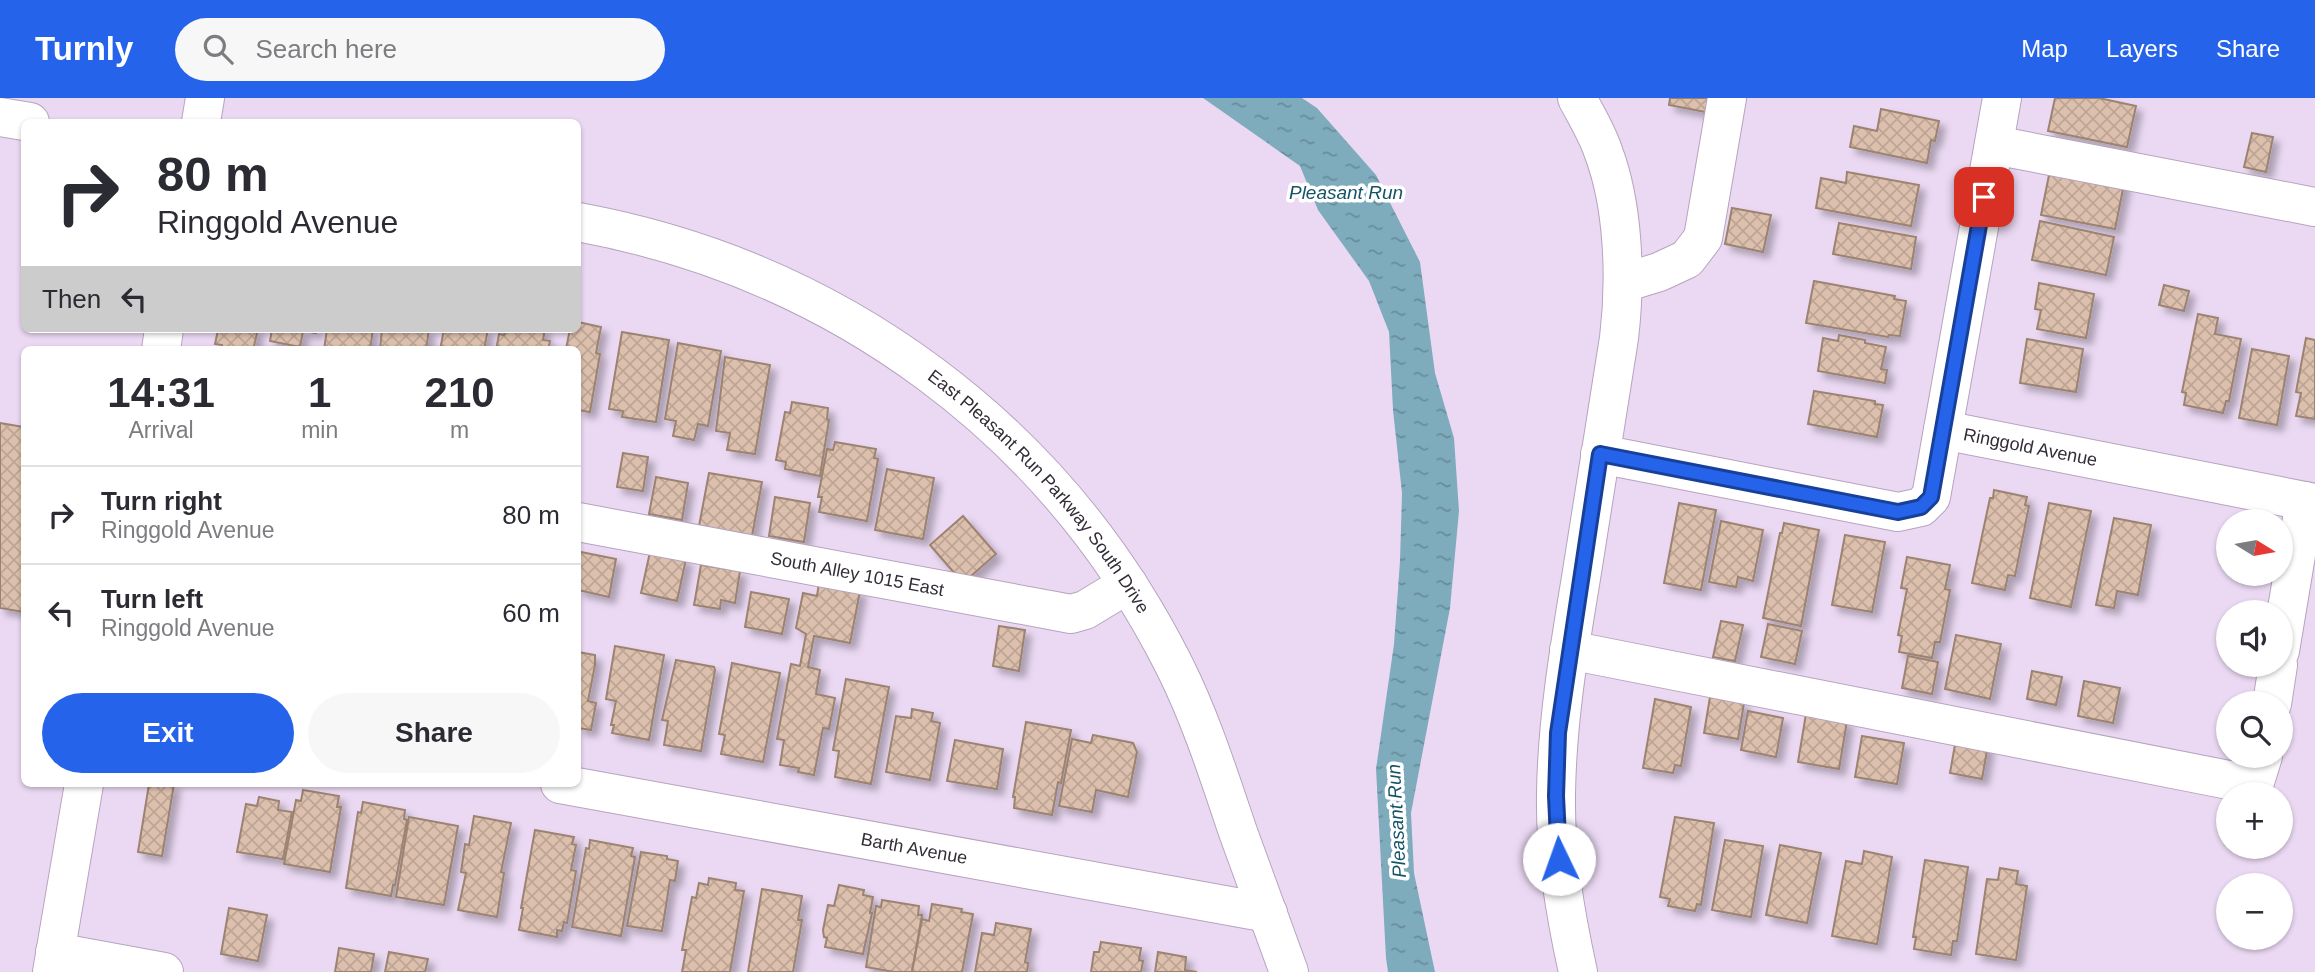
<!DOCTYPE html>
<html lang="en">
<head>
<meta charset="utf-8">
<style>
	:root { --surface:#fff; --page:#f7f7f7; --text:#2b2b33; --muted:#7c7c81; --line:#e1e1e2; --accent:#2563eb }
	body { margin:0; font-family:Arial,sans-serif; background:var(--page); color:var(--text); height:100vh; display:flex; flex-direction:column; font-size:26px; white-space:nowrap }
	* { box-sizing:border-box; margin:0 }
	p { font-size:23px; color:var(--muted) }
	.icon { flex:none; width:38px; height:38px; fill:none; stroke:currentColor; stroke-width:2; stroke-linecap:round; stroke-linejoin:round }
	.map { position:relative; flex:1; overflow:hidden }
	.sheet { position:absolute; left:21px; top:248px; width:560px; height:441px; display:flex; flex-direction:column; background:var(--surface); border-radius:10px; box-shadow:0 2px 5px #0004 }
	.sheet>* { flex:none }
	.banner { position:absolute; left:21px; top:21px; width:560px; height:214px; border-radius:10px; box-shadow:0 2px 5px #0004; background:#fff; color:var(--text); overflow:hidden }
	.needle { width:46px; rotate:101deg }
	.controls { position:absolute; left:2216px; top:411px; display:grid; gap:14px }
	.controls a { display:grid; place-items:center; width:77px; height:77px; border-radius:50%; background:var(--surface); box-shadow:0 2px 5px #0004; font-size:35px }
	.pin { position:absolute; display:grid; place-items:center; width:60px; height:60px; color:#fff; margin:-30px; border-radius:14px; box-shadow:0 4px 10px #0006 }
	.me { position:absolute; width:77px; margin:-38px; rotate:357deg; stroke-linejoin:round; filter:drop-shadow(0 0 5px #0008) }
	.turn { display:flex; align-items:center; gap:24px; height:147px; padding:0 21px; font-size:32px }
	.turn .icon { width:91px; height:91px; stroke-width:2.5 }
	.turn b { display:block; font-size:49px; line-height:60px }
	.then { display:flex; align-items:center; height:66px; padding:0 21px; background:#0003; gap:14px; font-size:26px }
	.eta { display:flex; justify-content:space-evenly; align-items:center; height:119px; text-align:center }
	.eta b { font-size:42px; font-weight:600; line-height:49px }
	.action { display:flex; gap:14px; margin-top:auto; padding:14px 21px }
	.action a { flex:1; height:80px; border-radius:42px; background:var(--accent); color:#fff; font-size:28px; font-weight:600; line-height:80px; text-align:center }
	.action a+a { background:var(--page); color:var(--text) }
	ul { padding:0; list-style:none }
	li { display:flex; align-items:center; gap:21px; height:98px; padding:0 21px; border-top:2px solid var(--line) }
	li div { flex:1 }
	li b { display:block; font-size:26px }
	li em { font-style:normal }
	header { display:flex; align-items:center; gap:42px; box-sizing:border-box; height:98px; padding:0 35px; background:var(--accent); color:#fff }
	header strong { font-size:33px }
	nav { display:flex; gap:38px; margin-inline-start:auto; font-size:24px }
	.search { width:490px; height:63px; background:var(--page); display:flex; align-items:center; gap:18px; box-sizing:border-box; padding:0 24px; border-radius:38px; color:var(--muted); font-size:26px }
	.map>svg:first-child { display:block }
	.water { fill:url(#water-ripples) }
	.building { fill:url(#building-cross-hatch); stroke:#9c8371; stroke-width:2; filter:url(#shadow) }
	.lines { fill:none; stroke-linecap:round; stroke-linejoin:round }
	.minor-casing { stroke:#b6a4be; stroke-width:40 }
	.minor { stroke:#fff; stroke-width:38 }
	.route-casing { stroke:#184099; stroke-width:18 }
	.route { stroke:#2563eb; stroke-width:12 }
	.labels { text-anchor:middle; stroke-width:7; stroke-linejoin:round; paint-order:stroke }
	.street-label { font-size:18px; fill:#342d37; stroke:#fff }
	.water-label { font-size:19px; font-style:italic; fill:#155366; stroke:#fff }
</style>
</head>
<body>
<header>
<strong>Turnly</strong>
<div class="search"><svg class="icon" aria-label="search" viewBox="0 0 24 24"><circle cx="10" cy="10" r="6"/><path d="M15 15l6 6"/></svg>Search here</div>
<nav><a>Map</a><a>Layers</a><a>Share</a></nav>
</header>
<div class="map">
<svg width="2315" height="874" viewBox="0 0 2315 874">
	<defs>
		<pattern id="water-ripples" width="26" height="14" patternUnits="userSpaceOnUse" patternTransform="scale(1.75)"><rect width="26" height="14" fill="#7eacbd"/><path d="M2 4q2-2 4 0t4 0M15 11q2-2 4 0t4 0" fill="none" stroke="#688c9a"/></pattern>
		<pattern id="building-cross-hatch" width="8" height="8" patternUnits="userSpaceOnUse" patternTransform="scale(1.75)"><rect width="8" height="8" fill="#dcc0ad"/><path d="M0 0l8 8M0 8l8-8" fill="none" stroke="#bda595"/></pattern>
		<filter id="shadow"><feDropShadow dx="6" dy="6" stdDeviation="3.5" flood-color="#0004"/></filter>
	</defs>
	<rect width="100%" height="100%" fill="#ebd9f3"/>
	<path class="water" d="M1203,0h99l15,10 59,67 44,87 15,111 19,65 5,73 -9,97 -39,205 3,60 21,99h-47l-2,-14 -10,-189 18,-125 6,-83 2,-68 -9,-83 -4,-78 -20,-51 -51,-71 -18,-44z"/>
	<g class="building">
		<path d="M1670,0h49l-3,16 -47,-9z"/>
		<path d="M2055,0h44l37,8 -9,41 -79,-16z"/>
		<path d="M1881,11l58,12 -4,20 -4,-1 -4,23 -77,-16 4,-21 23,5z"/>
		<path d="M2252,35l21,4 -7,35 -22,-5z"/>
		<path d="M2051,67l74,14 -10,50 -74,-14z"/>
		<path d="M1847,74l72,13 -8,41 -95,-18 5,-30 25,5z"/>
		<path d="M1732,110l39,7 -8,37 -38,-8z"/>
		<path d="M2040,123l74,16 -8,38 -74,-15z"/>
		<path d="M1839,125l77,14 -5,32 -78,-15z"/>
		<path d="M1814,183l81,15 -1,3 12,2 -6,35 -11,-1 -1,2 -82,-14z"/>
		<path d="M2039,185l55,11 -8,44 -49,-9 4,-19 -6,-1z"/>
		<path d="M2164,187l25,6 -5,20 -25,-6z"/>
		<path d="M2198,216l20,4 -3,16 26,5 -12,62h-3l-3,12 -39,-8 2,-12 -4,-1z"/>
		<path d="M578,224l23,5 -5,26 4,1 -10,58 -12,-2v-60h-22v-2l10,1 4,-20h8z"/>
		<path d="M213,231h45l-5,21h-32l1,-5 -7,-1 3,-14z"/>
		<path d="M272,231h45l-1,4 -13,-2 -3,16 -30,-6z"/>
		<path d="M327,231h46l-3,21h-46z"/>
		<path d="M382,231h47l-3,21h-46z"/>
		<path d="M444,231h44l-4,21h-44z"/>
		<path d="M506,231h39l-2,11 7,1 -2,9h-52l3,-16 5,1z"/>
		<path d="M622,234l47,8 -13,82 -34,-5 1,-6 -14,-2z"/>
		<path d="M1839,237l26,5v3l21,4 -5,22 6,1 -2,13 -67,-12 5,-33 15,3z"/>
		<path d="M2306,240l9,2v79l-19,-3 5,-23 -5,-1z"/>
		<path d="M2027,241l56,10 -7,43 -56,-9z"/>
		<path d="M678,245l43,8 -13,75 -10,-2 -4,16 -21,-4 3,-15 -11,-2z"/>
		<path d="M2252,251l37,7 -12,69 -38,-7z"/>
		<path d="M725,259l45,8 -15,89 -28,-4 3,-17 -14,-2z"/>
		<path d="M1814,293l61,10v3l8,1 -6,32 -69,-13z"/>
		<path d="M792,304l36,6 -1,11 2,1 -9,56 -35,-7 1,-7 -10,-2 9,-48 5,1z"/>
		<path d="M0,325l24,4v185l-24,-4z"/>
		<path d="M835,344l41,7 -2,9 4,1 -11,62 -48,-9 3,-15h-4l9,-48 6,1z"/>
		<path d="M623,355l25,4 -5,34 -26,-4z"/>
		<path d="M887,371l47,9 -11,61 -48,-9z"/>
		<path d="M709,375l53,9 -10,54 -53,-10z"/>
		<path d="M656,379l32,6 -6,37 -33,-6z"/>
		<path d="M1994,392l33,7 -2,8 4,1 -14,70 -7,-1 -3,15 -33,-7 18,-85h3z"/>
		<path d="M775,399l35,6 -6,39 -35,-6z"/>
		<path d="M1679,405l37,7 -15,80 -37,-7z"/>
		<path d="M2049,405l42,8 -20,96 -41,-9z"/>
		<path d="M963,418l33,38 -33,29 -33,-38z"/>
		<path d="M2114,420l37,7 -13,70 -21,-4 -3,17 -18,-3z"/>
		<path d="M1721,423l42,9 -10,51 -15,-4 -2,10 -27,-5z"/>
		<path d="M1784,425l35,7 -18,96 -38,-8 17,-85h2z"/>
		<path d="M1845,437l40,7 -13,70 -40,-7z"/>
		<path d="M581,454l35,7 -7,38 -31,-7v-37z"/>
		<path d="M650,454l36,7 -9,42 -36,-8z"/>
		<path d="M1907,459l43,8 -5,24 5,1 -10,52h-5l-3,16 -33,-6 3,-16 -4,-1 9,-46 -6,-1z"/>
		<path d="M701,467l39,6 -5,32 -14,-3 -1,9 -26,-4z"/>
		<path d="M819,485l41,8 -10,52 -36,-7 -6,31 12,3 -4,24 19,4 -6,31 -6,-1 -9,47 -16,-3 1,-4 -19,-3 4,-25 -7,-1 14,-75 9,2 6,-32 -10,-6 7,-35 14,3z"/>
		<path d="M751,494l38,7 -7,35 -37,-7z"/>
		<path d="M1721,523l22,4 -8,36 -22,-4z"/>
		<path d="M1768,526l34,7 -7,33 -34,-7z"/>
		<path d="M999,528l26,4 -6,41 -26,-5z"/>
		<path d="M1956,537l45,9 -11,55 -45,-10z"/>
		<path d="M615,548l49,9 -15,85 -37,-7 2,-8h-3l5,-24 -10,-2z"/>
		<path d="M578,554l17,3v10l-7,36 8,2 -5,27 -13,-2z"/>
		<path d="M1908,558l30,6 -6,32 -30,-6z"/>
		<path d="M676,562l38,7 1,3 -14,81 -37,-6 4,-24 -6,-1z"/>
		<path d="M732,565l48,10 -17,89 -42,-8 4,-19 -6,-1z"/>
		<path d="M2032,573l30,6 -6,28 -29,-6z"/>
		<path d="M846,581l43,8 -18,97 -36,-7 4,-26 -6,-1z"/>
		<path d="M2084,583l36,7 -7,35 -35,-7z"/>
		<path d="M1710,599l34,6 -6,36 -34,-6z"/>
		<path d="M1655,601l36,8 -10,59 -6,-1 -2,8 -30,-5z"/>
		<path d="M912,611l21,4 -2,8 9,2 -10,57 -44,-8 10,-56 15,2z"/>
		<path d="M1748,613l35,7 -7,39 -35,-7z"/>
		<path d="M1806,616l41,7 -8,48 -41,-7z"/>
		<path d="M1026,624l45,8 -10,53 -3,-1 -6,33 -38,-7 1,-11h-2z"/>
		<path d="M1093,637l40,8 4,9 -9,45 -32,-7 -4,22 -33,-6 13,-67 19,4z"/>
		<path d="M1862,638l42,7 -7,41 -42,-7z"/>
		<path d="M1956,641l32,6 -6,34 -32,-6z"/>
		<path d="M955,642l48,9 -6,40 -50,-8z"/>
		<path d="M149,686h25l-12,72 -24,-4z"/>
		<path d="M303,692l36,6 -2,11h4l-11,65 -46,-8 12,-64 5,1z"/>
		<path d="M259,699l20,4 -1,9 14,2 -9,47 -46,-7 9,-48 11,2z"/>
		<path d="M363,704l42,8 -1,9 3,1 -12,65h-2l-2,11 -45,-8 12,-76 3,1z"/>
		<path d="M474,718l37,7 -10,49 3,1 -7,44 -39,-7 8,-37 -5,-1 4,-28 4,1z"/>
		<path d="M409,719l49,9 -14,79 -48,-8z"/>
		<path d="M1675,719l39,6 -13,82 -4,-1 -2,7 -27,-5 2,-7 -10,-2z"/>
		<path d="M535,732l39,7 -2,7 4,1 -5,25 5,1 -9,52 -3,-1 -2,9 -5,-1v7l-38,-7 4,-22h-2z"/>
		<path d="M590,742l43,8 -2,8 4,1 -14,79 -49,-9 14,-79 3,1z"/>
		<path d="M1725,742l38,6 -12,71 -39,-7z"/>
		<path d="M1780,747l41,8 -14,70 -41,-8z"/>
		<path d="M1864,753l28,6 -15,87 -45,-8 14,-75 16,3z"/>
		<path d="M641,754l26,4v3l11,2 -3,20 -5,-1 -8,51 -35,-5z"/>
		<path d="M1925,762l43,7 -11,74h-4l-2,14 -37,-6 2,-12h-3z"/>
		<path d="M2000,770l18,3 -2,13 11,2 -11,74 -40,-6 11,-75 11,1z"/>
		<path d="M709,780l27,5 -1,7 9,1 -14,81h-48l4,-22h-4l10,-53 4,1 3,-15 9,2z"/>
		<path d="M839,787l25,5 -1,5 10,2 -3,16h2l-9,41 -38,-7 2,-9 -3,-1 -1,-7 5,-25 6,1z"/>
		<path d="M762,791l40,7 -4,24h4l-9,52h-45z"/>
		<path d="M882,802l37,6 -1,9h4l-10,57h-18l-28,-5 10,-61 5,1z"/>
		<path d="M932,806l30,5 -1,3 12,2 -11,58h-50l10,-53 7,2z"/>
		<path d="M229,810l38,7 -9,46 -37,-7z"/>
		<path d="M996,825l35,6 -6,33 3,1 -1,9h-52l7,-39 12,2z"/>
		<path d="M1101,844l40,6 -2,12 4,1 -2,11h-50l3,-20h5z"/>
		<path d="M339,850l35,6 -3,18h-36z"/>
		<path d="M389,854l39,7 -3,13h-40z"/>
		<path d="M1158,854l28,5 -1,13 12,2h-42z"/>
	</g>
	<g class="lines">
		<g class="minor-casing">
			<g id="minor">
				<path d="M1577,0c9,17 20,35 26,53 21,55 23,129 16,187 -13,80 -26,160 -38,240 -12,72 -24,143 -25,216 -1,60 9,119 22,178"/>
				<path d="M0,19l30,5"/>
				<path d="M201,24l4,-24"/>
				<path d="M1994,47l321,62"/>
				<path id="s1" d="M578,124c260,48 478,207 597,445 26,52 44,109 63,165 17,47 34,93 51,140"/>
				<path d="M1623,185l36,-11 28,-13 16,-21 24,-140"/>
				<path d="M161,252l3,-21"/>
				<path id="s2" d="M1943,332l372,73"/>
				<path d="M1600,356l298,58 23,-5 10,-10 71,-399"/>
				<path id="s3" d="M578,424l493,92 14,-4 43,-26"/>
				<path d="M1569,552l685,135 9,-29"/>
				<path d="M2280,553l25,-150"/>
				<path d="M2272,606l6,-39"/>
				<path id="s4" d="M560,686l708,129"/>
				<path d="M55,854l109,20"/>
				<path d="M52,874l32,-188"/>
			</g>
		</g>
		<use href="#minor" class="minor"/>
	</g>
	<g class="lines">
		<g class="route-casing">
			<path id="route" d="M1559,761l-3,-63 2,-63 42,-279 298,58 23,-5 10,-10 53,-300"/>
		</g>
		<use href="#route" class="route"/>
	</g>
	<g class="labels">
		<g class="street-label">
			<text dy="6" stroke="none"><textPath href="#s2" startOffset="89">Ringgold Avenue</textPath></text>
			<text dy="6" stroke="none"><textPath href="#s1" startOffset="548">East Pleasant Run Parkway South Drive</textPath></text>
			<text dy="6" stroke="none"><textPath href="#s3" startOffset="284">South Alley 1015 East</textPath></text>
			<text dy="6" stroke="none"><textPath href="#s4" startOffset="360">Barth Avenue</textPath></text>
		</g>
		<g class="water-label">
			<text x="1346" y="101">Pleasant Run</text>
			<text transform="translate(1396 723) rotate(-93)" y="7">Pleasant Run</text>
		</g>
	</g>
</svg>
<div class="controls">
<a><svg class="needle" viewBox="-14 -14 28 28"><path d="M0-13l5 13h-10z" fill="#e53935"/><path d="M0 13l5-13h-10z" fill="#7c7c81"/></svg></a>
<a><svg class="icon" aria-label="sound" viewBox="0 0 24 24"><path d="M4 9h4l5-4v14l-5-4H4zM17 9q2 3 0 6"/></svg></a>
<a><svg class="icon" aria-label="search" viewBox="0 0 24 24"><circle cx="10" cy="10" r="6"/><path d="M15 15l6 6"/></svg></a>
<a>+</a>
<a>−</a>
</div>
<div class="pin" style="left:1984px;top:99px;background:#d93025"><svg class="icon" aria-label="arrive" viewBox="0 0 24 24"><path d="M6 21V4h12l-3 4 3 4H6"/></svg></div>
<svg class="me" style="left:1559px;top:761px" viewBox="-20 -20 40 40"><circle r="19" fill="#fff"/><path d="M0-13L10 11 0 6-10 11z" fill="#2563eb"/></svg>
<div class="banner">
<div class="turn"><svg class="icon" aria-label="right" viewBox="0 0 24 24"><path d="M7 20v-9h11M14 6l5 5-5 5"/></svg><div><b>80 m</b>Ringgold Avenue</div></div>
<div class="then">Then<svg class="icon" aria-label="left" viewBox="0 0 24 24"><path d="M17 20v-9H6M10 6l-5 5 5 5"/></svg></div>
</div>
<section class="sheet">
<div class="eta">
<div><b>14:31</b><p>Arrival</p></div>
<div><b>1</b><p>min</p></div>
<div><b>210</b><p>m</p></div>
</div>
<ul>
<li><svg class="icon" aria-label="right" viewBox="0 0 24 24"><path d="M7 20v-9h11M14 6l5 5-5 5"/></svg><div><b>Turn right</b><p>Ringgold Avenue</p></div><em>80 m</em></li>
<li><svg class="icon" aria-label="left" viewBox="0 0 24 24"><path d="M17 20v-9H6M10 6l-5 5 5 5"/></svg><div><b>Turn left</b><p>Ringgold Avenue</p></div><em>60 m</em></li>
</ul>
<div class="action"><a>Exit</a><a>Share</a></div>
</section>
</div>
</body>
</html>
